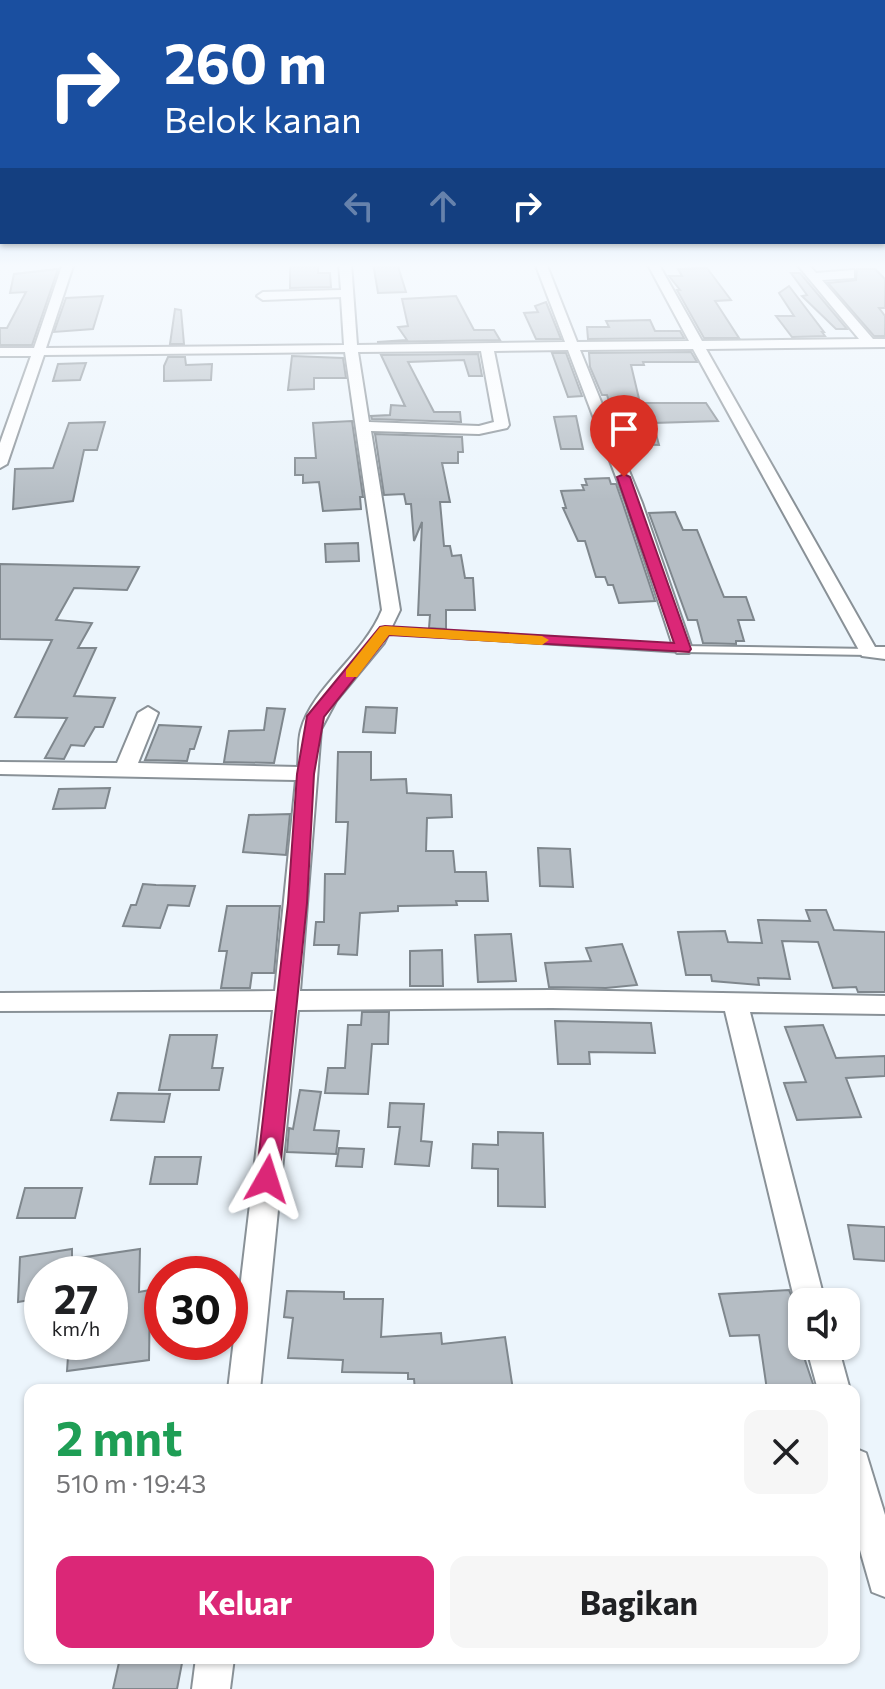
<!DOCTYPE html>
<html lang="id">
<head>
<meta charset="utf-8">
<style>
	:root { --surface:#fff; --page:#f6f6f6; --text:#202124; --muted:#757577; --accent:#db2777 }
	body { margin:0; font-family:Commissioner,sans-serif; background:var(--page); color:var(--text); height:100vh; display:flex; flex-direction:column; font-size:30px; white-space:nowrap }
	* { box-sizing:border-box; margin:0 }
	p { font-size:26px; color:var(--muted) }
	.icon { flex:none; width:44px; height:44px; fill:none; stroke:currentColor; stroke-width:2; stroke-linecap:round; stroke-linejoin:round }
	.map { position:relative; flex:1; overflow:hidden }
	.side { position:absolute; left:24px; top:1384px; width:836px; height:280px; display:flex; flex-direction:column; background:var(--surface); border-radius:16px; box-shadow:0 2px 6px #0004 }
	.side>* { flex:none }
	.top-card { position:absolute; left:0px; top:0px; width:886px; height:244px; box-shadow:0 2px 6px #0004; background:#1a4fa0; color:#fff; overflow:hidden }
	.buttons { position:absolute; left:788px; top:1288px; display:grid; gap:16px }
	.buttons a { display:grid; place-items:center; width:72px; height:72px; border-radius:16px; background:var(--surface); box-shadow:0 2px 6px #0004; font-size:40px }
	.speed { position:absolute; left:24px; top:1256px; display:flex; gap:16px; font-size:40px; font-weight:700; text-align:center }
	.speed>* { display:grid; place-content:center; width:104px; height:104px; border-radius:50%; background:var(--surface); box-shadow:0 2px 6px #0004; line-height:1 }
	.speed small { font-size:20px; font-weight:400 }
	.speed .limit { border:12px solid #d22; background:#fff; color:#111 }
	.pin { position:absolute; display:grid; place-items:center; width:68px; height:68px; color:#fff; margin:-82px -34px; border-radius:50% 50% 50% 0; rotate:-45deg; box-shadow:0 0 8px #0007 }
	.pin .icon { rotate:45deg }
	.me { position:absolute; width:88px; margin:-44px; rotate:6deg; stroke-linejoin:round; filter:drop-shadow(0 0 6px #0008) }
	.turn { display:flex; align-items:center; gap:28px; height:168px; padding:0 32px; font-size:36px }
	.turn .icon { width:104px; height:104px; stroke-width:2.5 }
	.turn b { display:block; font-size:56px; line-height:68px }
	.lanes { display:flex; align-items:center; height:76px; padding:0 32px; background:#0003; justify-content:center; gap:40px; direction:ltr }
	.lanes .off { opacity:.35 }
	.round { display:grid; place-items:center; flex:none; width:84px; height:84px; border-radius:16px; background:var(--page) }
	.summary { display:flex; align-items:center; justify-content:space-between; height:136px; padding:0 32px }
	h1 { font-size:48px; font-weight:700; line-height:60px; color:#1e9e55 }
	.primary-button { display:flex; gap:16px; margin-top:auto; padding:16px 32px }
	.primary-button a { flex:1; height:92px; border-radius:16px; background:var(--accent); color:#fff; font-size:32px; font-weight:700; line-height:92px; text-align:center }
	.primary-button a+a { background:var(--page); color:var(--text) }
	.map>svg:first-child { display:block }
	.building { fill:#b5bdc4; stroke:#7f878d; stroke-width:2 }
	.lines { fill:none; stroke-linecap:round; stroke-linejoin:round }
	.lane-casing { stroke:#899197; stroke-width:4 }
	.street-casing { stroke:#899197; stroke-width:4 }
	.lane { fill:#fff; fill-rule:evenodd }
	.street { fill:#fff; fill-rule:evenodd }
	.route { fill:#db2777; stroke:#8e194d; stroke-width:2 }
	.slow { fill:#f59e0b }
</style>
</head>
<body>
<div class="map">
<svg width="885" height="1689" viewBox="0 0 885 1689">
	<rect width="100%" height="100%" fill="#ecf5fc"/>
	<g class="building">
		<path d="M290,263h28v10h12l1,14 -41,1z"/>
		<path d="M373,263h24l9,29 -28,1z"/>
		<path d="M707,268l24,32 -16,1 24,37h-35l-27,-48h3l-11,-14h13l-4,-7z"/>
		<path d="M58,269l-26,76h-32v-17h7l19,-36 -16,1 4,-19z"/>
		<path d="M857,269h18l10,10v29h-6l6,8v20h-11l-46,-53 28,-3z"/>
		<path d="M791,273h9l47,56h-11l-34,-33 5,-1z"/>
		<path d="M789,286l35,46h-2l3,4 -33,1 -16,-21h18l-15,-23z"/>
		<path d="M103,296l-10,33 -39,3 12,-34z"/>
		<path d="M456,296l18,34h20l6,10 -123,2 30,-2 -9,-13 10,-1 -6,-27z"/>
		<path d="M546,302l15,37h-25l-12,-26 14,-1 -3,-6z"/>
		<path d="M175,309l6,1 3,34h-14z"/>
		<path d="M650,320l5,11h25l4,7 -96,1 -1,-12h22l-3,-6z"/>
		<path d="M691,352l6,10h-54l1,3h-13l9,38h66l12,18 -65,2 6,22 -31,-1 -6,-24h-7l-8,-25h-5l-12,-28 -1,-14z"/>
		<path d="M552,353h14l16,43 -14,1z"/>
		<path d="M478,354l4,22h-13l-5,-16 -56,2 26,50h26l1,10 -89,-3 -1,-3 19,-1 1,-10 14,1 -24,-51z"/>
		<path d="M292,356l51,2 3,20h-32v11l-26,1z"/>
		<path d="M168,357h17l1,8 26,-1 -1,16 -47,1v-15z"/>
		<path d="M86,363l-6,17 -27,1 5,-17z"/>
		<path d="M576,416l7,33h-22l-7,-32z"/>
		<path d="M352,421l11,76h-3l1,12 -38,2 -4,-29 -16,1v-8h-8v-17h21l-3,-35z"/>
		<path d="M105,422l-8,28h-13l-11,51 -60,8 2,-40 38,-1 16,-45z"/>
		<path d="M375,434l87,3 1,15h-5v11h-16l8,39h-10l4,44h6l2,10 9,-1 4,23h8l2,32h-29v19l-17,-1 1,-13h-12l4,-93 -8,19 -3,-37h-5l-2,-10 -20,1z"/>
		<path d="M609,478l2,6h5l7,20 32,97 -36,2 -6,-18h-5l-3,-8h-9l-11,-36h-7l-15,-33h3l-5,-17 23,-1 -2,-5h5l-2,-6z"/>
		<path d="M675,512l8,18h14l27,67h22l8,23h-16l6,21h-8v3l-33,-1 -6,-23h-9l-39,-107z"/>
		<path d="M358,543l1,18 -33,1 -1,-18z"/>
		<path d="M0,564l139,3 -12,23 -53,-2 -18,32 36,3 -14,25h18l-22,48 41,2 -12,29h-8l-11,19 -13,-1 -7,14 -19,-1 22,-40 -52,-1 37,-77 -52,-1z"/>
		<path d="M366,707l31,1 -2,25 -32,-1z"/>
		<path d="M267,708l18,1 -11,54 -50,-1 5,-31 35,-1z"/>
		<path d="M159,725l42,2 -7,22h-4l-3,12 -42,-1z"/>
		<path d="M338,752h33v28l35,-1 1,14 44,2 1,22 -25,1 -1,33h27l2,21h31l2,29h-32l1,4 -59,1v5l-38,2 -3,42 -19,-1 1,-9h-25l2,-23h8l1,-48h20l3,-52h-12z"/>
		<path d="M110,788l-5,20 -52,1 6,-20z"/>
		<path d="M290,814l-4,41 -43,-3 6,-37z"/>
		<path d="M538,848l32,1 3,38 -33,-1z"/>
		<path d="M143,884l13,1 39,1 -6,20 -21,-1 -8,23 -37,-2 8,-21h5z"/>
		<path d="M227,906h53l-6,67h-22l-2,15h-29l6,-37h-8z"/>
		<path d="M806,910h20l8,20 51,2v60h-27l-2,-5 -23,1 -15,-46 -36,-1 8,38 -32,-1 1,7 -47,-4 -1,-6h-25l-8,-43 47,-1 3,11 34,1 -4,-23 52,1z"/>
		<path d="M511,934l5,47 -38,1 -3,-47z"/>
		<path d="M622,944l15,41 -31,3 -57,-1 -4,-24 46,-2 -5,-13z"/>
		<path d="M442,950l1,36h-33v-35z"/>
		<path d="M362,1012h27l-1,32h-16l-4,50 -43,-1 3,-25h17l3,-43h13z"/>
		<path d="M555,1021l96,2 4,30 -66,-1 1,12h-32z"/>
		<path d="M823,1025l13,33 49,-2v20l-39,2 15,39 -64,3 -13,-37 22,-1 -21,-55z"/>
		<path d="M170,1035h47l-5,33h11l-4,22h-60z"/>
		<path d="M300,1090l21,2 -7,38 25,1 -3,23 -49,-2 2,-24 4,1z"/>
		<path d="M118,1093l52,1 -6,28 -53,-2z"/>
		<path d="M390,1103l34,1 -3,37 11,1 -3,24 -34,-2 5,-37h-12z"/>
		<path d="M498,1132l45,1 2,74 -47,-1v-37l-26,-1 1,-24 25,1z"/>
		<path d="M339,1148l25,1 -2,18 -26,-1z"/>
		<path d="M155,1157h46l-4,27h-47z"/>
		<path d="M25,1188h57l-7,30h-58z"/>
		<path d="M848,1225l37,2v34l-31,-2z"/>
		<path d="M72,1249v10l68,-10 -1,43 11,-2 -1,70 -82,11 2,-29h41v-68h-68v24l-24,4 2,-45z"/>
		<path d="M789,1290l13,29v32l13,39h-48l-8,-55 -29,1 -11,-42z"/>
		<path d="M287,1291l57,1v7h39l-2,38 60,-4 1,11 63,-7 8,53h-98l-1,-11h-6v-6l-66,-1 1,-12 -55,-2 5,-40 -9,-1z"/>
		<path d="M120,1658h63l-6,31h-64z"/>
	</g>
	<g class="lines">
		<g class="lane-casing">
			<path id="lane" d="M385,628l298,18 186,3 5,3 -5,3 -186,-3 -301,-19v-4z"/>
		</g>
		<g class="street-casing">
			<g id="street">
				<path d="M63,263h11l-28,85 298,-3 -3,-48 -78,3 -6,-4 6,-4 78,-2 -2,-27h12l6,82 208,-3 -30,-79h11l31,79 112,-1 -42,-78h11l44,78 157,-2 -63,-76h11l9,10 38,-3v8l-32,2 51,59h12v8l-179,2 169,298h10v12l-23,-3 -2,-4 -167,-303 -113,1 62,153 50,146 -3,4h-12l-3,-4 -48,-146 -58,-153 -74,1 15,74 -2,3 -28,6 -108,-3 29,179 -16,33 -48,58 -15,28 -21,262 252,-1 333,6v18l-135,-2 75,290h-23v11l-7,-11 -70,-291 -173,-3 -254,2 -38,380h-32l45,-380 -273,1v-18l275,-2 21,-211 -296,-6v-12l117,1 21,-50 10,-6 10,6 -20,50 160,4c1,-12 0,-26 3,-37 11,-42 63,-75 81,-120l-37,-258 -301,3 -37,109 -7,4v-25l31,-87h-31v-8h34zM481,351l13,71 -15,4 -110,-4 -11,-70z"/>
				<path d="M806,1346h32l12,44h-32z"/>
				<path d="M854,1448l12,5 19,62v82l-13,-5 -18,-63z"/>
				<path d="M196,1658h38l-4,31h-38z"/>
			</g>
		</g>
		<use href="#lane" class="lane"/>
		<use href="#street" class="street"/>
	</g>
	<linearGradient id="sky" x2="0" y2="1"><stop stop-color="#67aae4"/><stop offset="0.53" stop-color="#f6fafe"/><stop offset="1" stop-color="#f6fafe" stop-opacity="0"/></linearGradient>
	<rect width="885" height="500" fill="url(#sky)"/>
	<path class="route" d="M624,474l6,3 61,172 -2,3 -300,-17 -65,82 -10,57 -7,129 -28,276 -4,7 -8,3 -8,-3 -3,-7 32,-276 9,-129 10,-58 73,-89 5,-1 289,17 -57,-166z"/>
	<path class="slow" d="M385,626l157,10 7,4 -7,5 -153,-10 -32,42h-11v-7l34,-43z"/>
</svg>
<div class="buttons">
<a><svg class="icon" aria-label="sound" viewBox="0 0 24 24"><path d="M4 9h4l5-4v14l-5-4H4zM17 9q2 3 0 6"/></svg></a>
</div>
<div class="speed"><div>27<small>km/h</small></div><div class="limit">30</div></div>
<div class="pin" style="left:624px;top:477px;background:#d93025"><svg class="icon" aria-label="arrive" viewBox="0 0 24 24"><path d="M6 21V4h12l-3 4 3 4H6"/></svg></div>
<svg class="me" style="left:267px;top:1179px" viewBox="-20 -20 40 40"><path d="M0-17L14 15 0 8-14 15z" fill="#db2777" stroke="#fff" stroke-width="4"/></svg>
<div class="top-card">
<div class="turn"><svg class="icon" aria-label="right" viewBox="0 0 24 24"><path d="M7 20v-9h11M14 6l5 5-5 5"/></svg><div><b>260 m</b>Belok kanan</div></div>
<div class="lanes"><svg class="icon off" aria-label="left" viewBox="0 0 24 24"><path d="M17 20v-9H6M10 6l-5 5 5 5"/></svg><svg class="icon off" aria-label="ahead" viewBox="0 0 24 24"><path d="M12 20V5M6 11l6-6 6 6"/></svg><svg class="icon" aria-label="right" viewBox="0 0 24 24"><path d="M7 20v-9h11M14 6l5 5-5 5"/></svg></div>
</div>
<section class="side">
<div class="summary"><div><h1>2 mnt</h1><p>510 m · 19:43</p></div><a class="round"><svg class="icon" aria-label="close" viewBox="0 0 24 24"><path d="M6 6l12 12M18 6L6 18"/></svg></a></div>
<div class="primary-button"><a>Keluar</a><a>Bagikan</a></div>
</section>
</div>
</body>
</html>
